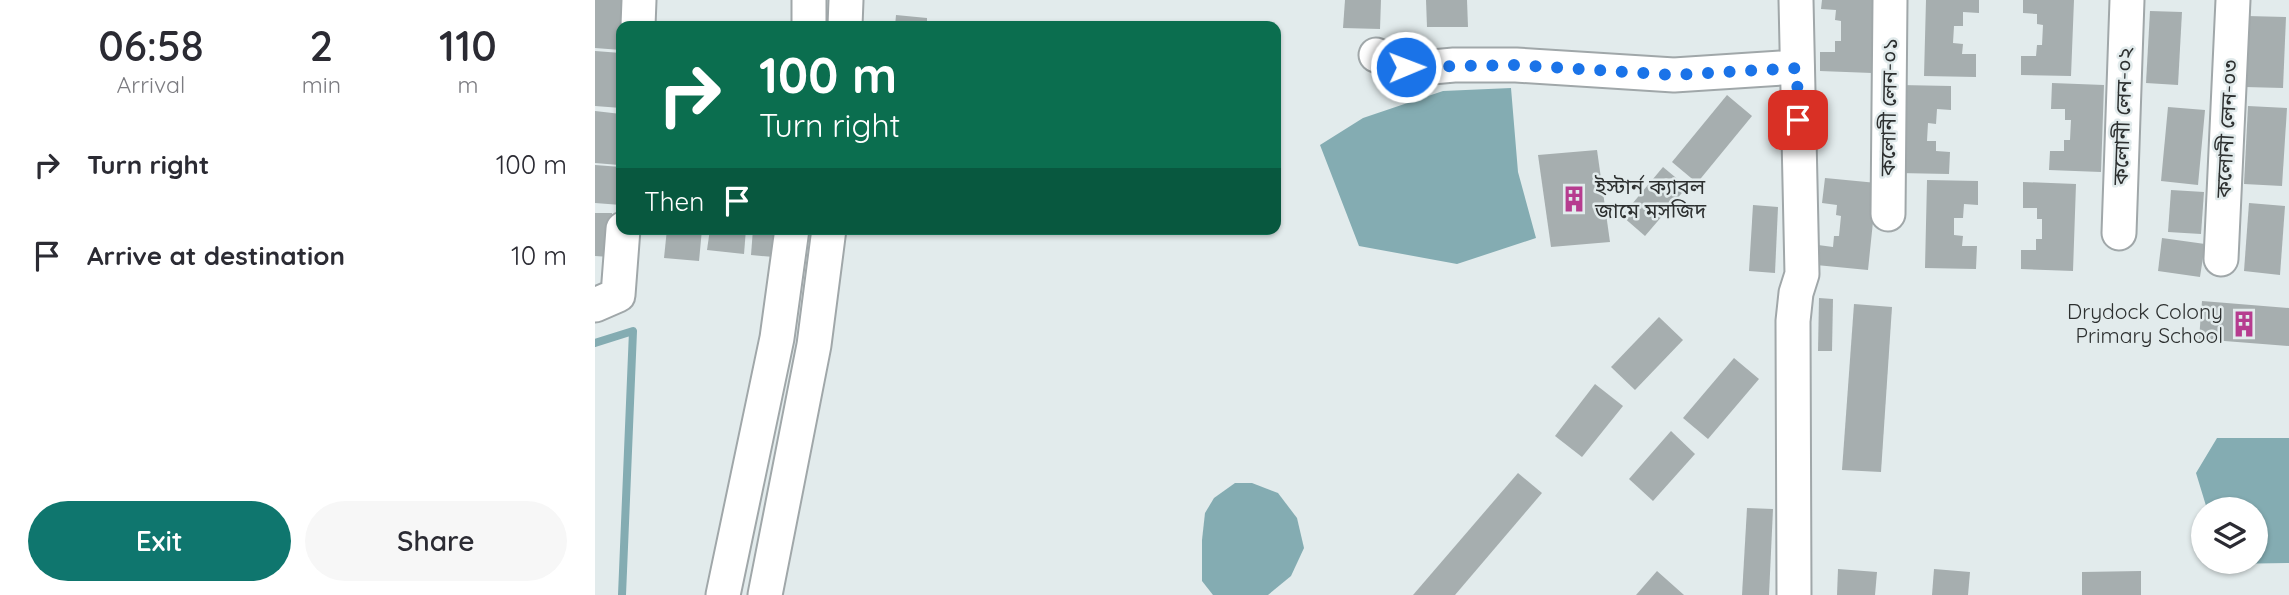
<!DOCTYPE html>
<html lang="en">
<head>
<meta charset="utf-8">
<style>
	:root { --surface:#fff; --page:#f7f7f7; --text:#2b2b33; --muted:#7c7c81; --accent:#0f766e }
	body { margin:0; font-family:Quicksand,"Noto Sans Bengali",sans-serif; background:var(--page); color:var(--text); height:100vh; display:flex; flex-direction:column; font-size:26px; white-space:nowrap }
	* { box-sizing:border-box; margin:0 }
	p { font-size:23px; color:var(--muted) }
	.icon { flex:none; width:38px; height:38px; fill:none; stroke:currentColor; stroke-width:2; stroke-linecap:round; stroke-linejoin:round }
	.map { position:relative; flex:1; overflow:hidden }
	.drawer { display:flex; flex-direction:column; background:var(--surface); width:595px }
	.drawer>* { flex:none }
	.top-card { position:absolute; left:21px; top:21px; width:665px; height:214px; border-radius:14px; box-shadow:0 2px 5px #0004; background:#0b6e4f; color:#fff; overflow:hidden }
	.fabs { position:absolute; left:1596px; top:497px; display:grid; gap:14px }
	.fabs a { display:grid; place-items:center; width:77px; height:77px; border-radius:50%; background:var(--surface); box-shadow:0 2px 5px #0004; font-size:35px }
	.pin { position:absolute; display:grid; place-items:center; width:60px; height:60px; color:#fff; margin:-30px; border-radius:14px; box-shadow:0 4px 10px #0006 }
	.me { position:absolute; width:77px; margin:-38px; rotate:89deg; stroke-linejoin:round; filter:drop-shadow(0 0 5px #0008) }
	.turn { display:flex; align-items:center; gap:24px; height:147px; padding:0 28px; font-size:32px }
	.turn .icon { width:91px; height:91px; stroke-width:2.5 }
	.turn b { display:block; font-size:49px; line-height:60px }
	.then { display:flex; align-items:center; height:66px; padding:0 28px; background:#0003; gap:14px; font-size:26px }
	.eta { display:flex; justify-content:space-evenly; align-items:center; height:119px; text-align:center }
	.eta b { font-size:42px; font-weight:600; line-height:49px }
	.action { display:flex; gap:14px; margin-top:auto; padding:14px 28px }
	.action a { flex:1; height:80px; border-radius:42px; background:var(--accent); color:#fff; font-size:28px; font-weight:600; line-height:80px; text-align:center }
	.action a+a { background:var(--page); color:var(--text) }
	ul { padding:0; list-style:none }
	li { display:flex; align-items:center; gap:21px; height:91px; padding:0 28px }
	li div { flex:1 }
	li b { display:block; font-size:26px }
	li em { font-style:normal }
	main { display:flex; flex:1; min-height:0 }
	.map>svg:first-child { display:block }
	.water { fill:#84acb2 }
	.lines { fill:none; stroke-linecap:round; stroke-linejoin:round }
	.stream { stroke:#84acb2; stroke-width:8 }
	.building { fill:#a6aeaf }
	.minor-casing { stroke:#a0a7a9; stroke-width:37 }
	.minor { stroke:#fff; stroke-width:33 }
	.route { stroke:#1a73e8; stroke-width:12; stroke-dasharray:0 21.6 }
	.labels { text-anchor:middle; stroke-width:5; stroke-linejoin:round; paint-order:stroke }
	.street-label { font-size:21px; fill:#2d3030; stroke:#e2ebec }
	.poi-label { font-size:21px; fill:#2d3030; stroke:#e2ebec; text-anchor:start }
</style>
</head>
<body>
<main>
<section class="drawer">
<div class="eta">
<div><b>06:58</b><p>Arrival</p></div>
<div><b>2</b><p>min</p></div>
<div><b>110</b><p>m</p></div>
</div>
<ul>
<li><svg class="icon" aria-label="right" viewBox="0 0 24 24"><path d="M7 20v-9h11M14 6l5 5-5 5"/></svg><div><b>Turn right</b></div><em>100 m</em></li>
<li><svg class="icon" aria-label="arrive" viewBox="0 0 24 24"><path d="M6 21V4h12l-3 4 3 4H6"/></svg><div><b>Arrive at destination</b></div><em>10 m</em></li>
</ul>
<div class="action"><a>Exit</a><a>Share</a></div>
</section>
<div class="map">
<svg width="1694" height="595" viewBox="0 0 1694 595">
	<rect width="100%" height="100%" fill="#e2ebec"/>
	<g class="water">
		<path d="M916,88l7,84 18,66 -79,26 -98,-18 -39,-101 43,-27 80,-27z"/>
		<path d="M1622,438h72v125l-65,1 -1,-2h33v-53h-49l-11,-36z"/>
		<path d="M640,483h17l26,10 19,25 7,30 -13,28 -23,19h-55l-11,-14v-41l3,-27 9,-15z"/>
	</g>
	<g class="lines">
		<path class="stream" d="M0,343l38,-12 -11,264"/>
	</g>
	<g class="building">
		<path d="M0,0h37l-3,26h-8v24l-26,-2z"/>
		<path d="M750,0h36l-1,29 -37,-1z"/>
		<path d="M831,0h41l1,27h-41z"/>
		<path d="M1227,0h52l-2,73 -52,-2v-19h15v-11h6v-20l-6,-1 1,-10 -15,-1z"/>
		<path d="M1331,0h53v13l-16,-1v14h-9l-1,17 10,1 -1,10h14v23l-52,-1z"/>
		<path d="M1428,0h51l-3,76 -50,-1v-19h15l1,-11h5l1,-20 -6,-1v-10l-14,-1z"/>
		<path d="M1555,11l32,1 -4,73 -32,-2z"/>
		<path d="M301,15l31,3v8h-32z"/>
		<path d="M1652,16l39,1 -3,71 -38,-1z"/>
		<path d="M0,51l26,2v55l-26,-2z"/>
		<path d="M1457,83l52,2 -3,87 -52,-2 1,-19h14v-11h6l1,-20h-6v-11h-14z"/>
		<path d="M1305,85l51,1v24l-14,-1 -1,15 -8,-1 -1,18h9v10l14,1 -1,22 -51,-1z"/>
		<path d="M1132,95l25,21 -55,67 -25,-21z"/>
		<path d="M1653,106l39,2 -5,78 -38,-2z"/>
		<path d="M1573,107l37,3 -7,75 -37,-4z"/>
		<path d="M0,111l26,3 -2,51 -24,-2z"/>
		<path d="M1002,150l13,92 -59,5 -13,-92z"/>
		<path d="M0,165l26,2v38l-26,-2z"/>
		<path d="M1068,167l24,20 -42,49 -23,-20z"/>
		<path d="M1230,178l52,5 -9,87 -52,-5 2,-20 15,2 1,-11h5l2,-20 -5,-1 1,-10 -15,-2z"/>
		<path d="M1332,180l51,1v24l-14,-1 -1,14h-9v17l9,1 -1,10h15l-1,23 -51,-1z"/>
		<path d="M1428,182l53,2 -3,87 -52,-2v-19h15v-11h6v-20h-5v-11h-14z"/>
		<path d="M1576,190l33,2 -3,42 -33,-2z"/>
		<path d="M1654,203l36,3 -5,69 -36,-4z"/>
		<path d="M1158,205l25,2 -3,66 -26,-2z"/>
		<path d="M0,213h17l-2,44 -15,-1z"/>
		<path d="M72,229h35l-3,32 -35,-3z"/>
		<path d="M115,229h36l-2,25 -37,-4z"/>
		<path d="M158,229h23l-2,28 -23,-2z"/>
		<path d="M1567,238l43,6 -5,33 -42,-6z"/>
		<path d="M1224,298l14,1 -1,52h-14z"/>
		<path d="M1607,301l87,7v38l-90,-7z"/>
		<path d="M1259,304l38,3 -11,165 -39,-2z"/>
		<path d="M1064,317l24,23 -48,50 -24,-23z"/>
		<path d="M1139,358l25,21 -51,60 -25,-21z"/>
		<path d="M1000,384l28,22 -41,51 -27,-21z"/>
		<path d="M1076,431l24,23 -42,47 -24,-22z"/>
		<path d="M923,473l24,20 -87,102h-42z"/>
		<path d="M1152,508l26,1 -4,86h-27z"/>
		<path d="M1243,569l39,3 -2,23h-38z"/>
		<path d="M1339,569l36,3 -2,23h-36z"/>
		<path d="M1062,571l27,24h-48z"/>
		<path d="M1546,571v24h-59v-23z"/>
	</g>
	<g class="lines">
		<g class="minor-casing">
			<g id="minor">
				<path d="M43,26l1,-26"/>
				<path d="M214,26v-26"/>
				<path d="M250,26l1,-26"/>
				<path d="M781,55l30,12 15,1 33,-3h62l158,10 123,-8"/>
				<path d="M1293,214l2,-214"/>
				<path d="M1524,233l8,-233"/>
				<path d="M1626,259l12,-259"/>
				<path d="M0,305l23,-10 5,-66"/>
				<path d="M128,595l54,-257 15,-109"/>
				<path d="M170,595l49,-250 15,-116"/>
				<path d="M1199,595l-1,-274 3,-28 6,-19 -6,-274"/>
			</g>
		</g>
		<use href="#minor" class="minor"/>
	</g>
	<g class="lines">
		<path class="route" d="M811,67l110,-2 158,10 123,-7 1,52"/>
	</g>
	<defs>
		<g id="building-bare" transform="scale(2.1)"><path d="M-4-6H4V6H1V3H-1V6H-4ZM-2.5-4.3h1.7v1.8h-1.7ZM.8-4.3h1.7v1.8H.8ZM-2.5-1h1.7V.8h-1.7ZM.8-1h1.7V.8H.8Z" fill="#b63c8f" stroke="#e2ebec" stroke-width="2.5" paint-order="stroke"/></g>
	</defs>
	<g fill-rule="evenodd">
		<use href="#building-bare" x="979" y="199"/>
		<use href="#building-bare" x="1649" y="324"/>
	</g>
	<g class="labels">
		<g class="street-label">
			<text transform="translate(1294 107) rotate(-89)" y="7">কলোনী লেন-০১</text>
			<text transform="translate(1528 116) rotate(-88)" y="7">কলোনী লেন-০২</text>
			<text transform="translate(1632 129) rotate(-87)" y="7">কলোনী লেন-০৩</text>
		</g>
		<g class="poi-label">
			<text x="1000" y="194">ইস্টার্ন ক্যাবল<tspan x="1000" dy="24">জামে মসজিদ</tspan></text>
			<text x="1628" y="319" text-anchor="end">Drydock Colony<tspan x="1628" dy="24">Primary School</tspan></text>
		</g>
	</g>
</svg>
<div class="fabs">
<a><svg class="icon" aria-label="layers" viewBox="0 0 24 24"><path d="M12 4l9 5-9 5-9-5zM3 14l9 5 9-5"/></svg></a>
</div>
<div class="pin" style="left:1203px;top:120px;background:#d93025"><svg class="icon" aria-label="arrive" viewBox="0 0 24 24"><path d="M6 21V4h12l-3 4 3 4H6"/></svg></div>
<svg class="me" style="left:811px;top:67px" viewBox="-20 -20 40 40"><circle r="17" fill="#1a73e8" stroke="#fff" stroke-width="3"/><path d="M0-11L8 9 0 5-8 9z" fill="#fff"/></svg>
<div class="top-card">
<div class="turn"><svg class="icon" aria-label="right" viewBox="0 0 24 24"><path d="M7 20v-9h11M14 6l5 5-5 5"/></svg><div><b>100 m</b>Turn right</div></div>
<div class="then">Then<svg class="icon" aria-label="arrive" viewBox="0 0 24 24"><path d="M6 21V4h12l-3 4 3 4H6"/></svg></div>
</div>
</div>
</main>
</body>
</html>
